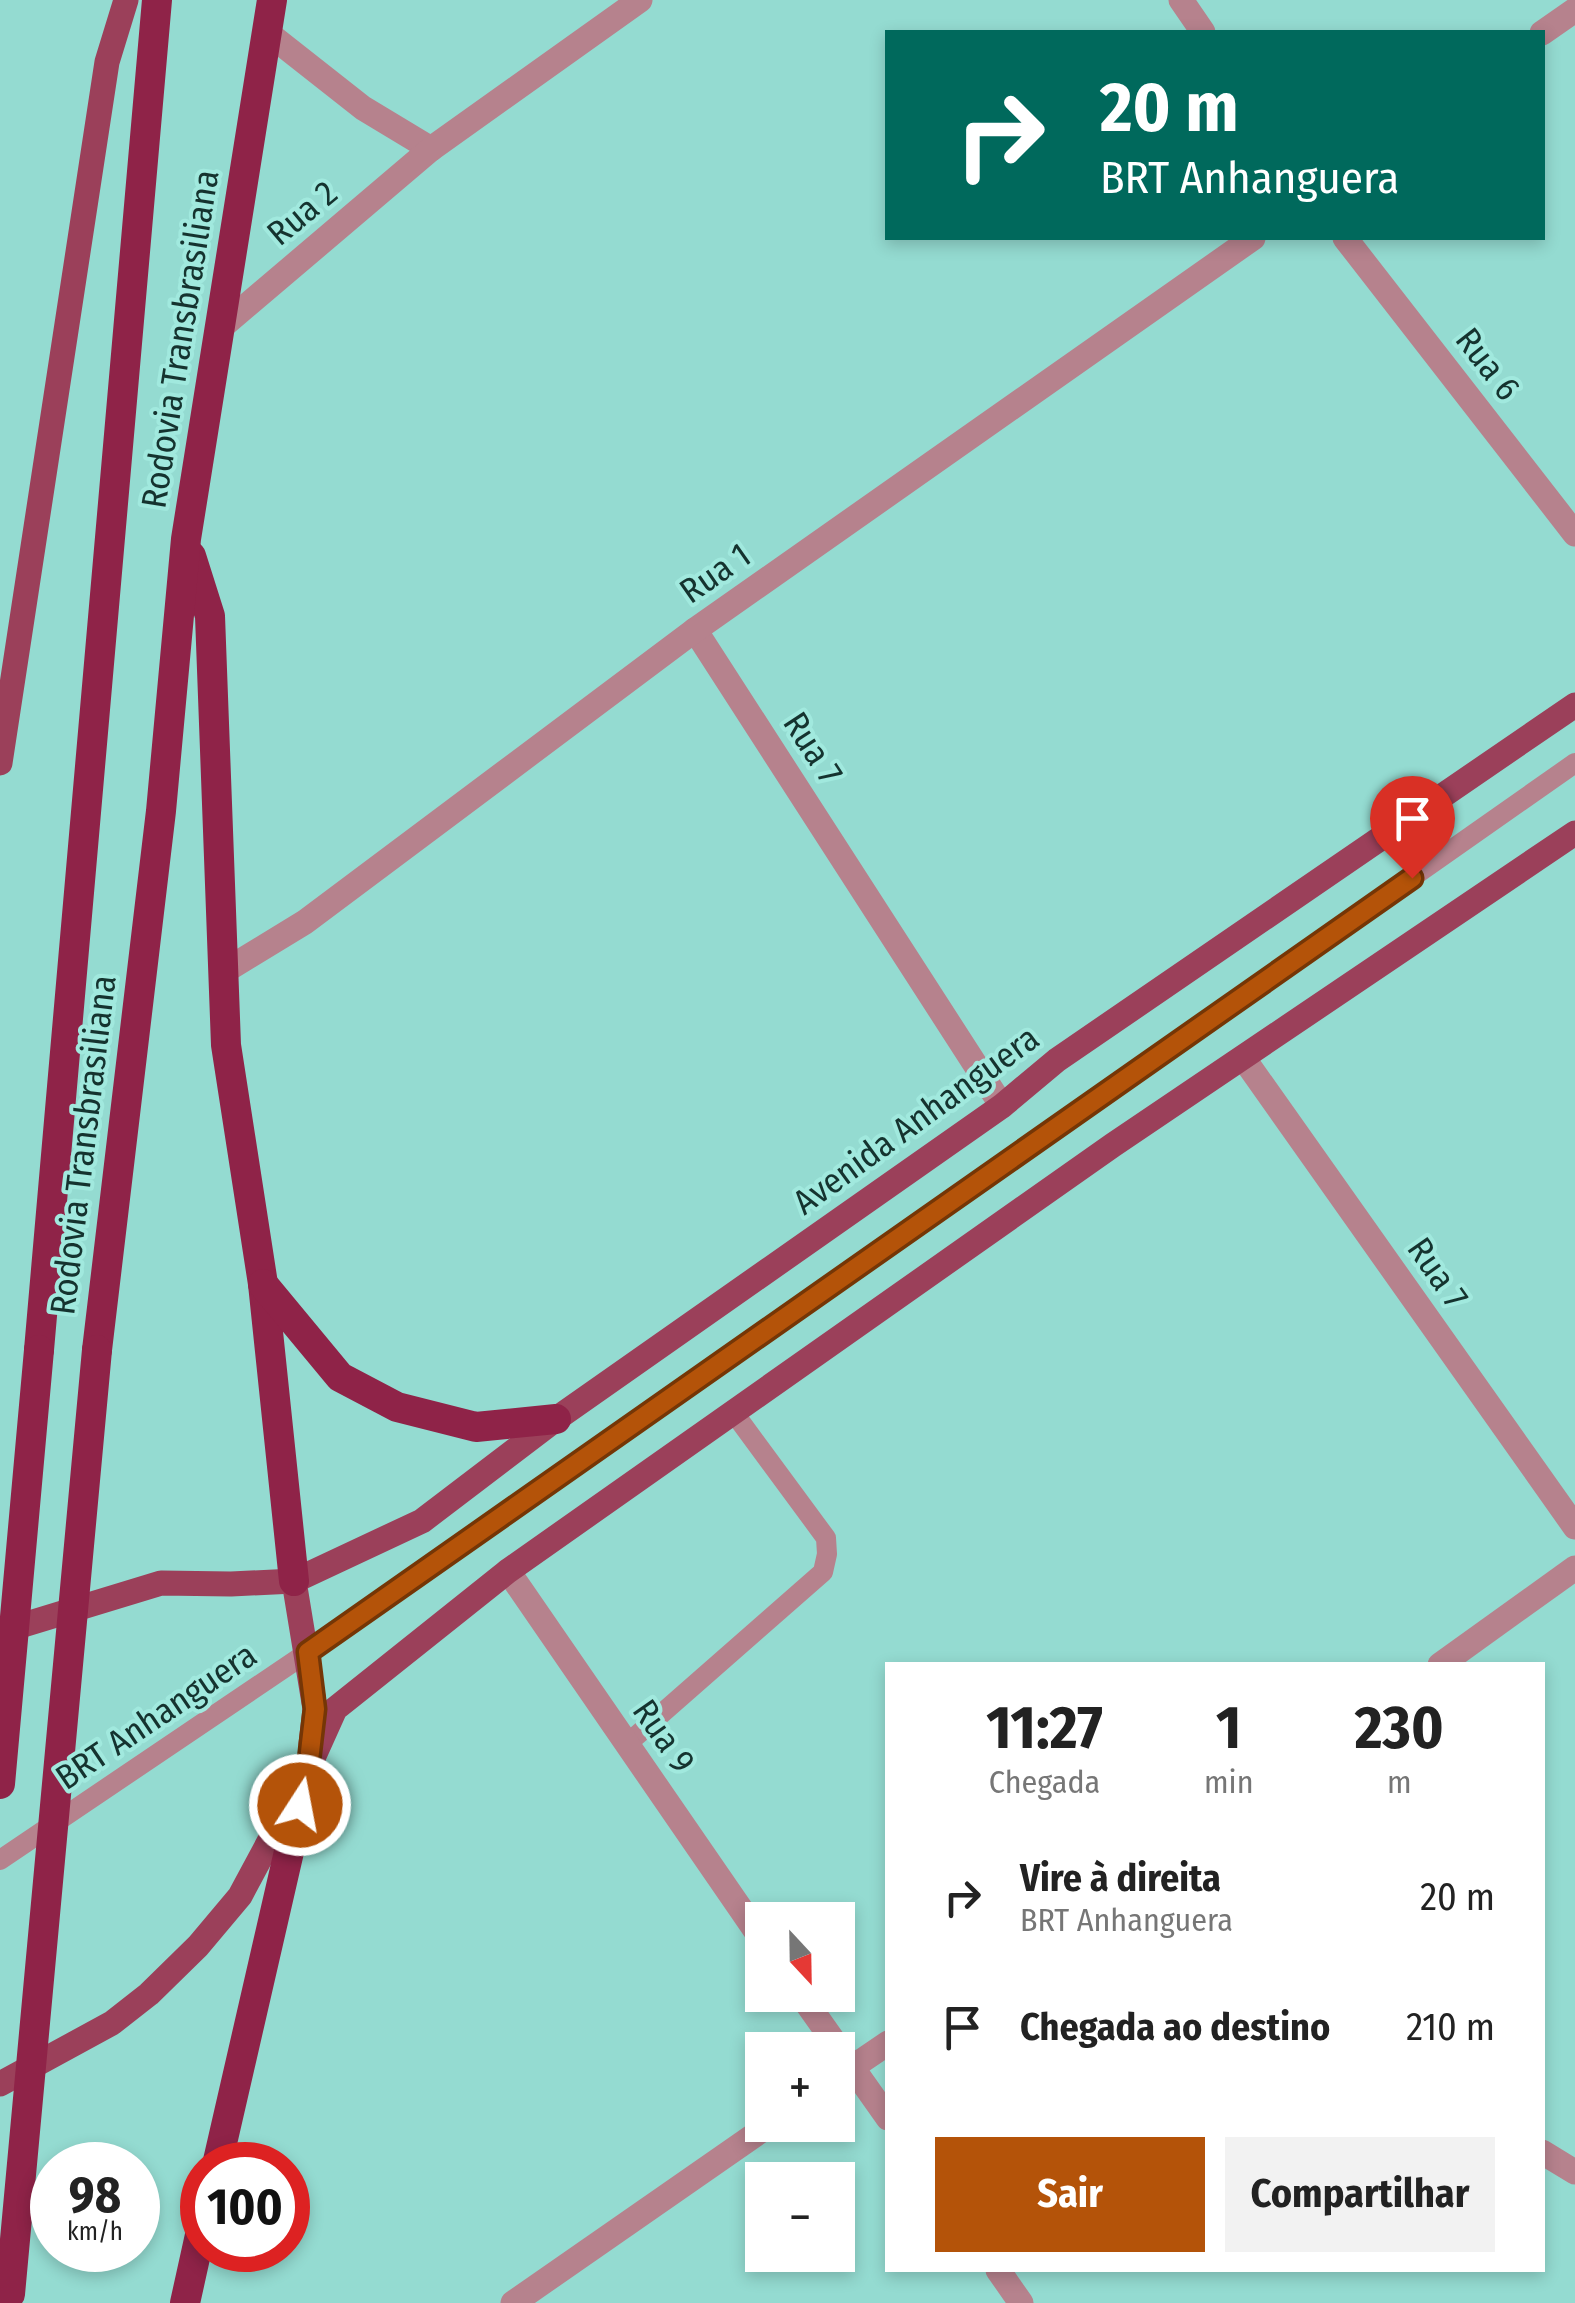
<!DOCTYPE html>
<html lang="pt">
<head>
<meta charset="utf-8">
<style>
	:root { --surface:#fff; --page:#f2f2f2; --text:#222; --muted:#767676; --accent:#b45309 }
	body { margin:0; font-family:"Fira Sans Condensed",sans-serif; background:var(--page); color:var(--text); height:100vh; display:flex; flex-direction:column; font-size:38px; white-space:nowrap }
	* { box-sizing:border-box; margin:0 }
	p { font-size:32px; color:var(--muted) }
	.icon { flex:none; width:55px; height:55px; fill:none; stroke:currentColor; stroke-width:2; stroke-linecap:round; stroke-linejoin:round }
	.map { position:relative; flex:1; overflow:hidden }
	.side { position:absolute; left:885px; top:1662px; width:660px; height:610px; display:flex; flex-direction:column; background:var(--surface); border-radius:0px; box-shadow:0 5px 15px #0003 }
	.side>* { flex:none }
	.top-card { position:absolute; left:885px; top:30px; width:660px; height:210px; border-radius:0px; box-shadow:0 5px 15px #0003; background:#00695c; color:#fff; overflow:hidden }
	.needle { width:65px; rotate:158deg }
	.fabs { position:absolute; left:745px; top:1902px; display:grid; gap:20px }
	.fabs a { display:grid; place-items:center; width:110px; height:110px; border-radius:0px; background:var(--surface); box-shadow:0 5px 15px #0003; font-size:50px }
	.speed { position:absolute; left:30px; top:2142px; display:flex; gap:20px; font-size:50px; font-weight:700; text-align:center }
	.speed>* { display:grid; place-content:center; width:130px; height:130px; border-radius:50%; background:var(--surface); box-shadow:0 5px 15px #0003; line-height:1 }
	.speed small { font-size:25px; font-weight:400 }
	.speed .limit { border:15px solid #d22; background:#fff; color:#111 }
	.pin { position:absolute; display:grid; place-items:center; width:85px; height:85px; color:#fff; margin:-102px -42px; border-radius:50% 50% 50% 0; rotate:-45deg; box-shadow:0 0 10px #0007 }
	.pin .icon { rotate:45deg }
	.me { position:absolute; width:110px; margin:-55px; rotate:11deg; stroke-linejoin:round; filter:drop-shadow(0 0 8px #0008) }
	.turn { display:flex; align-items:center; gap:35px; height:210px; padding:0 50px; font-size:45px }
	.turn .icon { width:130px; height:130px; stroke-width:2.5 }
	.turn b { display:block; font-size:70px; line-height:85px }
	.eta { display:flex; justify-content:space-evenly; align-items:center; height:170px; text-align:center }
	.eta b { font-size:60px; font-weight:700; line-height:70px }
	.button { display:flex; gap:20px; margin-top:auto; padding:20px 50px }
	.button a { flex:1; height:115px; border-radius:0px; background:var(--accent); color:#fff; font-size:40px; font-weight:700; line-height:115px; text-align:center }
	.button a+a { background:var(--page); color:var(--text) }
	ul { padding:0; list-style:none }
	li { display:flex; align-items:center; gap:30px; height:130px; padding:0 50px }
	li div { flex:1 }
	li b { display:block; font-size:38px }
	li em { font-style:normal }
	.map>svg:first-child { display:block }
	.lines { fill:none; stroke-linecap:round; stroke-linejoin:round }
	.service { stroke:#b6828d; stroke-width:20 }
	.minor { stroke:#b6828d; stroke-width:25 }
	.tertiary { stroke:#b6828d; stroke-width:25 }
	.primary { stroke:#9b405a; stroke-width:25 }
	.motorway { stroke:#8f2348; stroke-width:30 }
	.motorway-bridge { stroke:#8f2348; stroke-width:30 }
	.route-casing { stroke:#753606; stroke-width:25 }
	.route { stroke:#b45309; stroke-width:18 }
	.labels { text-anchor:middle; stroke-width:8; stroke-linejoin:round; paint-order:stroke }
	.street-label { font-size:35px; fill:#15332f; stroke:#a1e9de }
</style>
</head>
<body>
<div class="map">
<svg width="1575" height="2303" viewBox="0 0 1575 2303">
	<rect width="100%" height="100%" fill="#94dbd1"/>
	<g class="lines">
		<g class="service">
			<path d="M627,1744l196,-172 4,-18 -1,-16 -92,-125"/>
			<path d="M0,1860l308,-208 1267,-889"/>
		</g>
		<g class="minor">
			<path d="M1542,33l33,-23"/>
			<path d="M269,34l94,74 68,41"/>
			<path d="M218,330l213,-181 209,-149"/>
			<path d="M695,630l307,476"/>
			<path d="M223,972l82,-50 390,-292 558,-392"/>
			<path d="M1244,1059l331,468"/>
			<path d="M508,1571l254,369"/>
			<path d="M1440,1665l135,-97"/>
			<path d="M801,1995l87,123"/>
			<path d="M838,2077l50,-34"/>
			<path d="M1542,2152l33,20"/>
			<path d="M998,2270l23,33"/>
			<path d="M513,2303l256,-178"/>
		</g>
		<g class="tertiary">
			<path d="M1181,0l22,32"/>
			<path d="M1345,238l230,296"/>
		</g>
		<g class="primary">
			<path d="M0,763l107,-701 19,-62"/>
			<path d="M294,1581l21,128 -4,35"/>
			<path d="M0,1632l161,-49 70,1 63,-3 128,-60 134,-102 446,-313 55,-46 518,-355"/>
			<path d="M0,2084l112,-61 37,-29 49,-48 42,-50 68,-127 27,-60 173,-138 605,-426 462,-312"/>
		</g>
		<g class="motorway">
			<path d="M191,556l19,60 16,429 37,239 31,297"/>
			<path d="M263,1284l77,93 57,30 79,20 80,-8"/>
			<path d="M39,1350l118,-1350"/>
			<path d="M97,1350l64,-539 25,-272 86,-539"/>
			<path d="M217,2165l91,-396"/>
			<path d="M185,2303l17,-77"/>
		</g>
		<g class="motorway-bridge">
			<path d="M0,1784l39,-434"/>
			<path d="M10,2294l87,-944"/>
		</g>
	</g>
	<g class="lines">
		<g class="route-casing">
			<path id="route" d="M300,1805l8,-36 7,-60 -7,-57 1104,-774"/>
		</g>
		<use href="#route" class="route"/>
	</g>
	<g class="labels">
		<g class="street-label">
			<text transform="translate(302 213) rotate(-40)" y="12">Rua 2</text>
			<text transform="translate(180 339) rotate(-81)" y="12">Rodovia Transbrasiliana</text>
			<text transform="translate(1488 364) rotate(52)" y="12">Rua 6</text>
			<text transform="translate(715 573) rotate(-35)" y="12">Rua 1</text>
			<text transform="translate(813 748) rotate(57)" y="12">Rua 7</text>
			<text transform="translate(916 1120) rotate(-36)" y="12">Avenida Anhanguera</text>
			<text transform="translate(83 1145) rotate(-83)" y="12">Rodovia Transbrasiliana</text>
			<text transform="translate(1438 1273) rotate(55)" y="12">Rua 7</text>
			<text transform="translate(156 1716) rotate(-34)" y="12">BRT Anhanguera</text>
			<text transform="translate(664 1736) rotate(55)" y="12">Rua 9</text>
		</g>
	</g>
</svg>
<div class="fabs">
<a><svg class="needle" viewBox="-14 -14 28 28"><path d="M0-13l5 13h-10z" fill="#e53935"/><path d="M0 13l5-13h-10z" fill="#767676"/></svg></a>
<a>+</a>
<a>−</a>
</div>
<div class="speed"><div>98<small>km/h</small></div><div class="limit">100</div></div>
<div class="pin" style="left:1412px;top:878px;background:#d93025"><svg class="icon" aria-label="arrive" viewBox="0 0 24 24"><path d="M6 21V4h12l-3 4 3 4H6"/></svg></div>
<svg class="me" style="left:300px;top:1805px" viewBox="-20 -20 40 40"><circle r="17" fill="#b45309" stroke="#fff" stroke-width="3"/><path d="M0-11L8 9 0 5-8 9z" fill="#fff"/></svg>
<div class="top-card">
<div class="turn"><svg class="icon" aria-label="right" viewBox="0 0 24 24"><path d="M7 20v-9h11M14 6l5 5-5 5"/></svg><div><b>20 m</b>BRT Anhanguera</div></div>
</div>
<section class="side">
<div class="eta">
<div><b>11:27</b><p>Chegada</p></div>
<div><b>1</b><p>min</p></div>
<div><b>230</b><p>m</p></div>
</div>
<ul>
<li><svg class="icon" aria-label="right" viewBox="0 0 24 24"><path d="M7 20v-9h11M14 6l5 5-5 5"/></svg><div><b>Vire à direita</b><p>BRT Anhanguera</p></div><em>20 m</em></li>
<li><svg class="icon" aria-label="arrive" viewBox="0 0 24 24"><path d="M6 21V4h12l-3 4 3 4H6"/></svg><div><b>Chegada ao destino</b></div><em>210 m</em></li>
</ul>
<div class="button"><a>Sair</a><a>Compartilhar</a></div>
</section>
</div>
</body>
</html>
